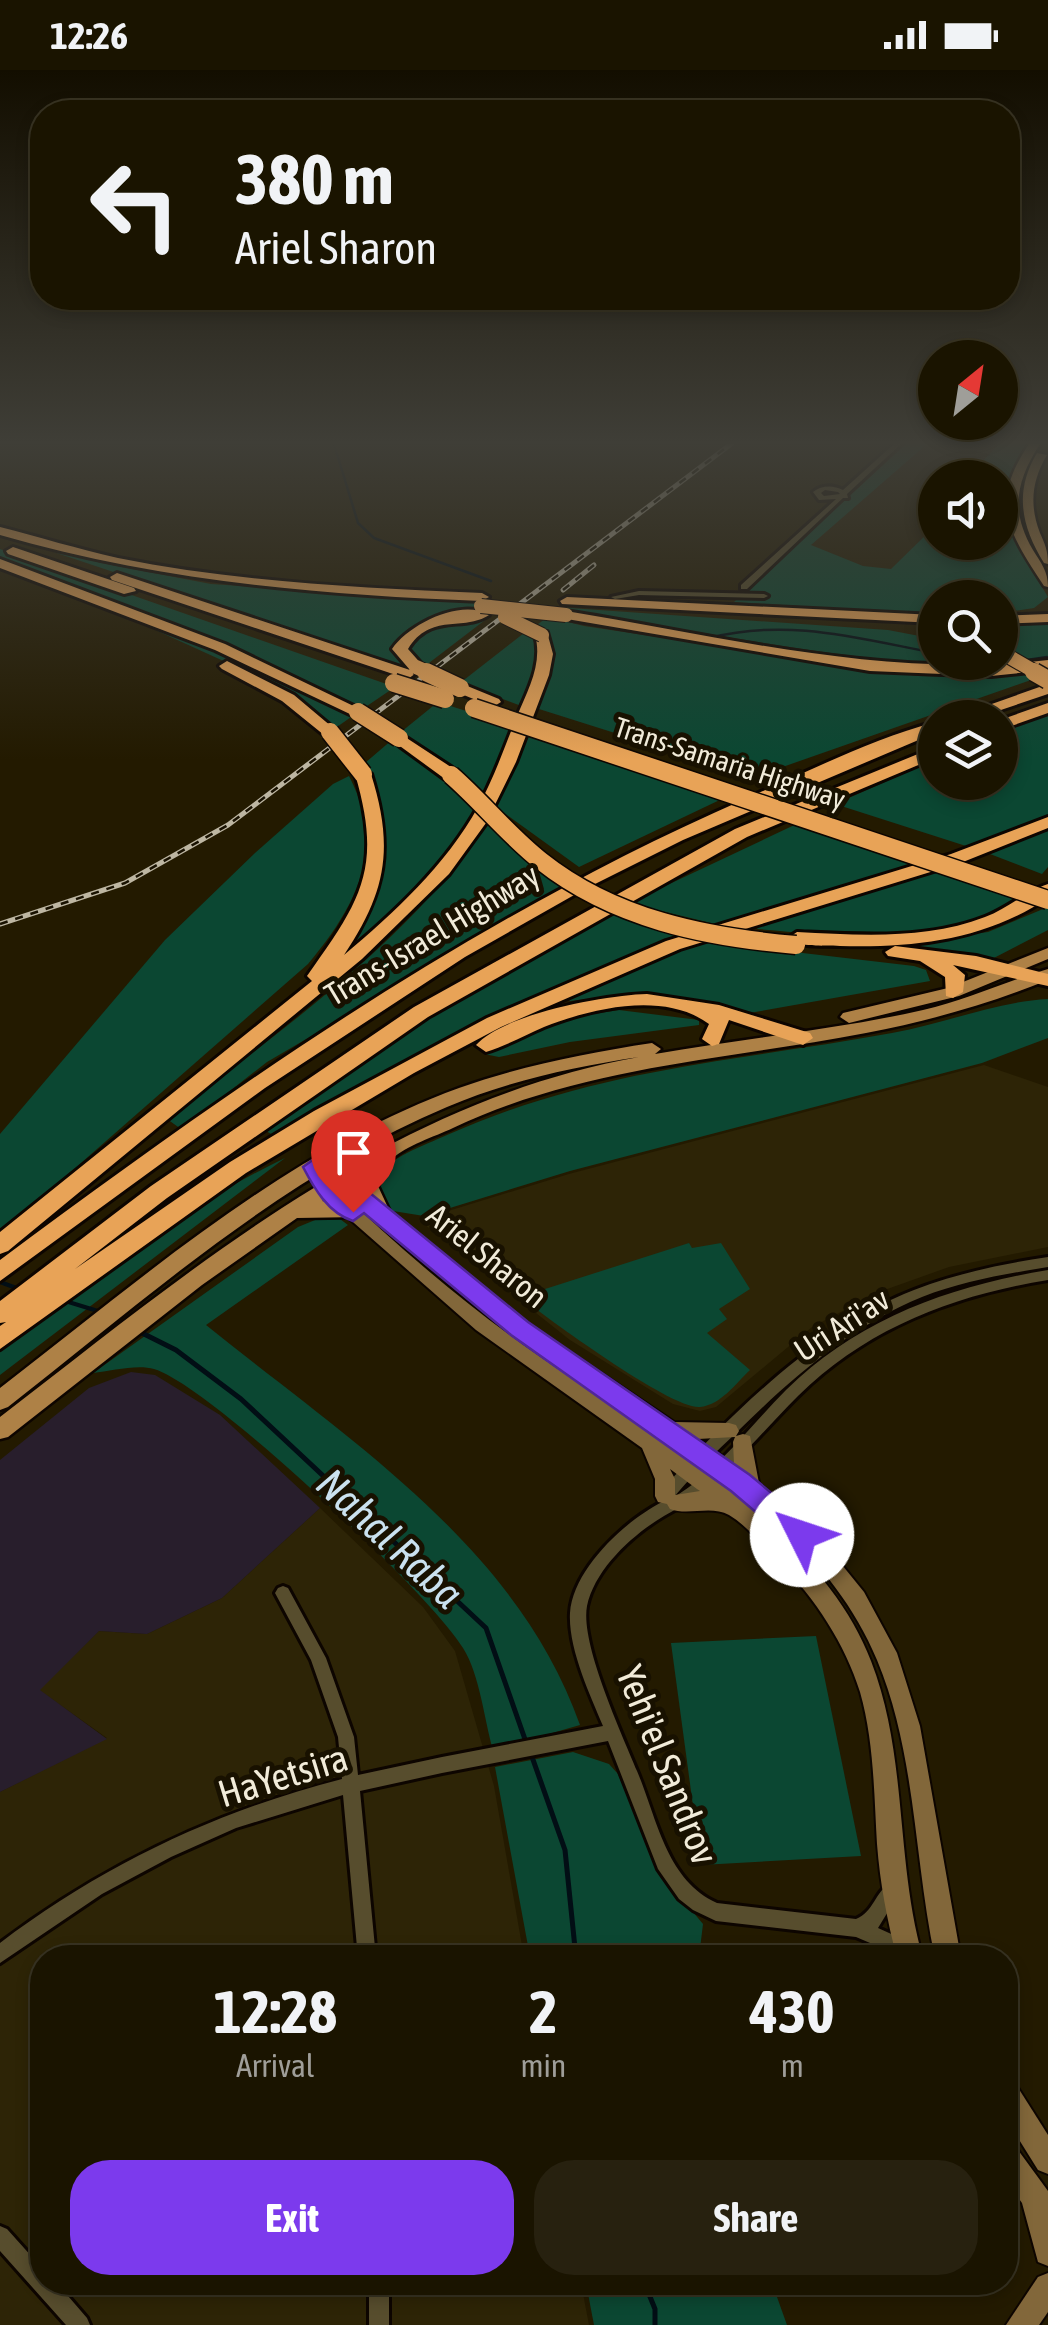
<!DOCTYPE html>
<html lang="en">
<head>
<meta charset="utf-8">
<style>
	:root { --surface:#1a1400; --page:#27210f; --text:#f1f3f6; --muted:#9f9e99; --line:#383322; --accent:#7c3aed }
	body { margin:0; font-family:"Asap Condensed",sans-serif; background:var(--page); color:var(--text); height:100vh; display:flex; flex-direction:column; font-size:38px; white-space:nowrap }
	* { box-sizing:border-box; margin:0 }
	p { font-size:32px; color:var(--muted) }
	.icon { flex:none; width:55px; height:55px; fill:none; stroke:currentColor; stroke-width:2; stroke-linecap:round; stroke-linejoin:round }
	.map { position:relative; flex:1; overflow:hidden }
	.panel { position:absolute; left:30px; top:1875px; width:988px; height:350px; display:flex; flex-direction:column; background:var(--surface); border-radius:40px; box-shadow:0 5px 15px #0003,0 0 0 2px var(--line) }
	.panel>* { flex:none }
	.guide { position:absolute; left:30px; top:30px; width:990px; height:210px; border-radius:40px; box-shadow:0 5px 15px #0003,0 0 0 2px var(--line); background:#1a1400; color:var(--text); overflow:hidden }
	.needle { width:65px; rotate:30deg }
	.buttons { position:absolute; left:918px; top:270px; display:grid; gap:20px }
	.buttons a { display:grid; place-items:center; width:100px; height:100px; border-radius:50%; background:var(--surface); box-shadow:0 5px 15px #0003,0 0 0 2px var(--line); font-size:50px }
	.pin { position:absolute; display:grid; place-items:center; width:85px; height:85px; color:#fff; margin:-102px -42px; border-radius:50% 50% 50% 0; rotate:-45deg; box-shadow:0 0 10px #0007 }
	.pin .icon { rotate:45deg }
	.me { position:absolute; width:110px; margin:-55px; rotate:311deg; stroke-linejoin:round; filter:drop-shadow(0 0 8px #0008) }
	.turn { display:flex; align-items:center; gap:35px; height:210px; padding:0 40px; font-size:45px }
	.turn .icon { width:130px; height:130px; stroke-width:2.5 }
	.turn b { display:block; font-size:70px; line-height:85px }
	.eta { display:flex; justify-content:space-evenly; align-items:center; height:170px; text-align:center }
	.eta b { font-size:60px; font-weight:700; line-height:70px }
	.primary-button { display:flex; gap:20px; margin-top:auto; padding:20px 40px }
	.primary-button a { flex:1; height:115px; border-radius:40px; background:var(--accent); color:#fff; font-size:40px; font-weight:700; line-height:115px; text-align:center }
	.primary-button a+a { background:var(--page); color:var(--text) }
	.status { display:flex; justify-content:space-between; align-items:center; height:70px; padding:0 50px; background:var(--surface); direction:ltr }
	.status svg { height:28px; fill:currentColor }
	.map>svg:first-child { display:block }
	.built { fill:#2d2406 }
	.education { fill:#281e2c }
	.green { fill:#0b4732 }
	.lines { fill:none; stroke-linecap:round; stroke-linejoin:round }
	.stream-far2 { stroke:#020e15; stroke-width:2.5 }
	.stream-far1 { stroke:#020e15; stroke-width:4 }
	.stream { stroke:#020e15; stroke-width:5 }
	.street-casing { stroke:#0d0500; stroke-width:6 }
	.secondary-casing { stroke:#0d0500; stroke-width:4 }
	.primary-casing { stroke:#0d0500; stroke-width:5 }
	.highway-casing { stroke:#0d0500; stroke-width:6 }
	.street { fill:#574d2d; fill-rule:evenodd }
	.secondary { fill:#82673a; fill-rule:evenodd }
	.primary { fill:#ae8146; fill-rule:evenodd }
	.highway { fill:#e8a357; fill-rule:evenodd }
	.rail-casing { stroke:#bdb6a2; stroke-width:5 }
	.rail { stroke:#181100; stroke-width:2.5; stroke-dasharray:8; stroke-linecap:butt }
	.highway-bridge-far1-casing { stroke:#0d0500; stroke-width:16; stroke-linecap:butt }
	.highway-bridge-casing { stroke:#0d0500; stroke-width:21; stroke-linecap:butt }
	.highway-bridge-far1 { stroke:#e8a357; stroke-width:14 }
	.highway-bridge { stroke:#e8a357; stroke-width:18 }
	.route { fill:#7c3aed; stroke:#51269a; stroke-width:2.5 }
	.labels { text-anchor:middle; stroke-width:10; stroke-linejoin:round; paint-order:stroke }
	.far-street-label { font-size:28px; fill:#f1ebd9; stroke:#181100 }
	.street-label { font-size:32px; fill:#f1ebd9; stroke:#181100 }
	.near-street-label { font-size:38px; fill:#f1ebd9; stroke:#181100 }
	.near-water-label { font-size:42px; font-style:italic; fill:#cae1ef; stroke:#181100 }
</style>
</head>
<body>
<div class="status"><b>12:26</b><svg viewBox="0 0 49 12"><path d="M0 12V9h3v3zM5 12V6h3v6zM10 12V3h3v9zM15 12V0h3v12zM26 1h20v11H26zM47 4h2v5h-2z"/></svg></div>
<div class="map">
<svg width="1048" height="2255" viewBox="0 0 1048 2255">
	<rect width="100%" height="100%" fill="#231a00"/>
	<g class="built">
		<path d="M984,995l64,22v160l-99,20 -70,25 -67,35 -96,80 -16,4 -27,-7 -103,-64 -151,-120 150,-46z"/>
		<path d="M320,1438l103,99 32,44 39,135 30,171 -482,1v324l539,1 8,42h-589v-533l107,-54 -68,-48 60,-59 48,3 75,-36z"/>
	</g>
	<path class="education" d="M131,1302l24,3 65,40 100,93 -98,90 -75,36 -48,-3 -59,59 67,49 -107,53v-332l89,-72z"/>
	<g class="green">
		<path d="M906,374h21l-116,101 52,21 28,3 44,-43v16h65v-64l-32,-1 31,-33h31c-46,63 -17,95 18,153l-14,11 -34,5v-15h-65v16l-201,-12z"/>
		<path d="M0,464l101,29 110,21 295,19c-28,20 -105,1 -110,49l15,16 -8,1z"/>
		<path d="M0,479l395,138 -31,21 -123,-56 -241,-95z"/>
		<path d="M527,535l361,25 47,9v23l69,3c-160,2 -318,-40 -477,-60z"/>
		<path d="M107,538l111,42 136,65 -20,14 -62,-46z"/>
		<path d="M489,547l-64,49 -17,-15c16,-30 50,-32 81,-34z"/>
		<path d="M548,547l36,9 334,50 71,1 59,-8v5l-294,103 -215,-68 12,-70 -13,-15z"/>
		<path d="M1000,552h48v36l-21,4 -27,-14z"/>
		<path d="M528,560l11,14 -15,63 -64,-24z"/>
		<path d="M438,632l75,24 -29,73 -83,-67z"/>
		<path d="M1048,642v103l-82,31 -131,-42 100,-44v22h65v-50z"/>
		<path d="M525,661l201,66 -147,70 -86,-62z"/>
		<path d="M393,669l85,71 -47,64 -87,89 -8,-3c52,-66 62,-119 29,-197z"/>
		<path d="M349,706c38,73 7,130 -41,188l-308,270v-100l165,-194 90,-87 78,-69z"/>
		<path d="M487,749l79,68 -299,175 -86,67 -14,-10c101,-80 258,-188 320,-300z"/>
		<path d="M803,751l123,39 -211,64 -86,-21z"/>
		<path d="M1048,760v37l-6,7 -52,-20z"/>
		<path d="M940,795l89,34c-21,9 -43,21 -65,26 -66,16 -140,10 -207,4l5,-8z"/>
		<path d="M1048,837v23l-58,30 -72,-11 -4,-7 74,-10z"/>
		<path d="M610,839l82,27 -167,63 -249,138 -13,-8 174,-117z"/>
		<path d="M700,871l214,25 12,4 4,11 -192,34 -68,-18 -45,-2 -55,6 -5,-5z"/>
		<path d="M1048,929v39l-66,25 -412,108 -146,45 -31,-5 -16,-19 -2,-14c16,-22 48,-32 72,-43 150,-67 286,-73 445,-102 52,-9 102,-31 156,-34z"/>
		<path d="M619,940l80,10v5l-129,17 -71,15 -15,-3 72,-34z"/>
		<path d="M285,1088l-285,217v-25c90,-72 181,-142 285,-192z"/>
		<path d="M320,1148l20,1 8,6 -142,100c141,114 311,221 374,400l-87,25c-9,-31 -13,-75 -30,-102 -33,-54 -252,-262 -309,-279 -17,-5 -43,2 -61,4l205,-146z"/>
		<path d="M689,1173l3,5 29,-5 29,46 -31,20 8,10 -20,14 43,37c-14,13 -29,35 -50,37 -28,3 -153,-89 -180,-110z"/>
		<path d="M816,1566l45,220 -160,9 -30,-222z"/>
		<path d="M573,1682l36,12 9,10 39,95 46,55 -4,33h-169l-35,-190z"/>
		<path d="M586,2213h186l15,42h-193z"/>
	</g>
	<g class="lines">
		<g class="stream-far2">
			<path d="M334,374l24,79 16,15 117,43"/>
			<path d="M566,549l84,14"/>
			<path d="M709,568c80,-20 147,0 226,15"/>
			<path d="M1027,590l20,-3"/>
			<path d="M972,592h35"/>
		</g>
		<g class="stream-far1">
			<path d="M0,1212l19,7"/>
			<path d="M62,1230l39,12"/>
		</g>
		<g class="stream">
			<path d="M140,1262l36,18 65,49 245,229 41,117"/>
			<path d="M531,1684l34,96 11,108"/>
			<path d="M644,2212l11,27v16"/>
		</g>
		<g class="street-casing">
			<g id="street">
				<path d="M894,374h7l-54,50 1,4h-5l-96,91h-6v-4l95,-86 -17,1 -6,-8c9,-7 20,-7 30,-2zM825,420l13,2 2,2 -16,2 -3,-3z"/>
				<path d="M639,521l125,3 4,2 -4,2 -125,-3 -24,4 -4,-2z"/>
				<path d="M1048,1187v10c-43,7 -85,14 -126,30 -71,29 -130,81 -184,134 -22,21 -44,42 -64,66 44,-26 76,-71 112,-107 72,-71 164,-104 262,-120v10c-94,15 -181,48 -250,116 -32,32 -61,67 -96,97 -12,10 -25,15 -38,23 -32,19 -69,53 -77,90 -7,38 35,128 50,165 20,47 29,109 80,132l139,16c18,-7 19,-28 35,-36l6,3 3,6 -22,36 31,14 3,6 -3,6 -6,3 -47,-20 -140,-16 -23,-11 -14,-11 -21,-30 -50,-128 -166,32 -82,18 16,167h-18l-15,-163 -107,33 -65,29 -69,37 -102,69v-20c103,-78 217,-132 342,-164l-4,-42 -27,-77 -36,-67 3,-5 5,-2 5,2 38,70 28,79 4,38 84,-18 161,-31c-13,-31 -35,-78 -33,-113 3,-44 55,-92 92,-111l-4,-5 11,-15c66,-72 153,-157 245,-192 44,-17 88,-26 134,-33z"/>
				<path d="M0,2156l7,3 35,39v14h14l31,36 3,7h-24l-66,-74z"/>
				<rect x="369" y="2212" width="20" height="43"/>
			</g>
		</g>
		<g class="secondary-casing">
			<g id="secondary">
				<path d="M314,1091l32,16 177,144 151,101 55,1 7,2 3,6 -3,5 7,-2 7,2 9,47 66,61 39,48 33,61 23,73 41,232h-26c-21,-98 -19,-205 -58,-298 -64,-154 -242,-235 -369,-330 -61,-45 -115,-99 -175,-145 56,53 116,106 178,151 118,87 306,183 360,325 37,95 24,199 52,297h-26c-10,-38 -17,-75 -20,-114 -3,-50 -3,-103 -17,-152 -15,-48 -45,-94 -80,-129 -16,-15 -32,-37 -51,-48 -18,-10 -41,1 -59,-6l-3,-5 -9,-2 -3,-6v-17l-13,-31 -166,-118 -155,-136 -11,-18 2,-3 -7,-6zM735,1367l-2,5 1,22 -36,-25zM670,1399l27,20 3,2 -25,4v-16z"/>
				<path d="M1005,2010l10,3 33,52v39l-10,-4 -33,-53z"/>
				<path d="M1005,2072l10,4 33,45v75l-10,-4 -16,-59 -17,-24z"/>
				<path d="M1048,2203v39l-9,13h-33l32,-48z"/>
			</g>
		</g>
		<g class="primary-casing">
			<g id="primary">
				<path d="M1029,374h11c-24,37 -30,67 -7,106 8,13 15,21 15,37l-4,-1c-36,-55 -55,-83 -15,-142z"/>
				<path d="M1037,383l10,2c-15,25 -18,50 -7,78 5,11 8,18 8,31l-4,-1c-23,-37 -30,-72 -7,-110z"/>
				<path d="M1048,878v11l-89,37 -110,27 -9,-6 3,-4 105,-25z"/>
				<path d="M1048,899v11c-59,24 -119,41 -182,53 -140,27 -282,33 -413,95 -19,9 -46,17 -61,31 -6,6 -10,19 -14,27l13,28 -3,5h-14l-16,-33 5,-10 -41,25 38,6 3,5 -3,5 -63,1 -95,67 -194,152 -8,2v-22c196,-151 388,-315 639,-360 -66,10 -131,24 -192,50 -164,69 -300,191 -439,300l-8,3v-22c143,-110 286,-237 459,-300 62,-22 127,-35 193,-45l9,6 -6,5c89,-16 180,-24 268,-44 43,-10 83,-29 125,-41z"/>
			</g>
		</g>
		<g class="highway-casing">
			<g id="highway">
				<path d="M0,457c39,10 78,22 118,31 120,24 242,30 364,35l7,4 -7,4c-164,-6 -324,-20 -482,-66z"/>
				<path d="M13,477l121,41 2,3 -12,3 -116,-40 -2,-3z"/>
				<path d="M0,489l225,85 141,68 -14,3 -137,-65 -215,-82z"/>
				<path d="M117,503l293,97 -18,-21c17,-25 70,-51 97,-34 -26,17 -58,-3 -81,34l16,18 -16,12 -296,-99 -2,-3z"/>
				<path d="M567,527l368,18v8l-373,-19 -2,-3z"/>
				<path d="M566,541c161,26 318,68 482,49v10l-57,6 -121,-5 -309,-53 -2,-3z"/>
				<path d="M1048,544v8l-48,2v-8z"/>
				<path d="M542,561l5,1 6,22 -4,21 -33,87 -30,61 -37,51 -87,85 -354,292 -8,3v-22l312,-251 -5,-5c54,-76 76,-107 48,-202l2,-4 6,-1 8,5c23,73 16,117 -27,181 50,-42 102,-90 134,-148 16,-29 27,-61 39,-91 11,-26 26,-53 18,-81z"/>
				<path d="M227,591l67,34 44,37 -14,3 -42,-34 -60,-32 -3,-3z"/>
				<path d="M460,613l39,16 2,3 -8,5 -39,-16 -2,-3z"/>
				<path d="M1048,614v10l-71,24h-25z"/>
				<path d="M1048,633v10l-48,17v-10z"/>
				<path d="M935,652v11l-252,107 -100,50 -118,67 -200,131 -265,193v-21c238,-177 473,-342 745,-461 62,-27 125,-59 190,-77z"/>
				<path d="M399,663l58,38v8h-12l-52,-38 -2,-3z"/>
				<path d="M935,677v11l-188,79 -319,180 -261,181 -92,71 155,-107 84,-51 173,-93 179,-77 285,-87 97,-37v11l-85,34 -283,87 -179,78 -87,46 -168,100 -246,176v-23l6,-4 -6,1v-22l151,-115 263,-179 321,-178z"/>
				<path d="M1048,814v14c-63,42 -134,50 -208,48 -16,-1 -41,2 -52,-8l9,-6c62,3 129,8 188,-15 22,-8 41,-26 63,-33z"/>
				<path d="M895,876l81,10 72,18v12l-95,-21 12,10 -2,17 -10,6 -7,-2 -1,-19 -25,-16 -32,-5 -3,-4z"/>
				<path d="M647,924l72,11 91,28 3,5 -10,7 -74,-25 -10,24 -7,2 -10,-7 7,-15c-45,-33 -116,-16 -165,3 -19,8 -38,19 -58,25l-10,-7c27,-31 130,-50 171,-51z"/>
			</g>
		</g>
		<use href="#street" class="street"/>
		<use href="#secondary" class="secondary"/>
		<use href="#primary" class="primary"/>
		<use href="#highway" class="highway"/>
		<g class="rail-casing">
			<g id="rail">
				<path d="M563,520l31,-25"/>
				<path d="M0,854l125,-41 103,-58 503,-381"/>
			</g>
		</g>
		<use href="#rail" class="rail"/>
		<g class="highway-bridge-far1-casing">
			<g id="highway-bridge-far1">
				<path d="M481,536l85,9"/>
				<path d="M505,547l37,18"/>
				<path d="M1006,585l33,19"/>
				<path d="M416,597l16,7"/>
			</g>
		</g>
		<g class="highway-bridge-casing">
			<g id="highway-bridge">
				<path d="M426,602l34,16"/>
				<path d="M1034,602l14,8"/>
				<path d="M394,613l51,16"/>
				<path d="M474,638l574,192"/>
				<path d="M358,642l41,26"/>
				<path d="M330,662l33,42"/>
				<path d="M451,705c31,27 57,60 90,86 73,58 164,76 255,84"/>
			</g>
		</g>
		<use href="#highway-bridge-far1" class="highway-bridge-far1"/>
		<use href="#highway-bridge" class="highway-bridge"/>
	</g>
	<linearGradient id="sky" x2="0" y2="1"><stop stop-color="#130e00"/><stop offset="0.54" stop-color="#3f3e37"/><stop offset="1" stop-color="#3f3e37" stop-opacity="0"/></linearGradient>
	<rect width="1048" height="690" fill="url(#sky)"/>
	<path class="route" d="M314,1089l34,16 180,147 222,153 62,52 4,8 -4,8h-20l-61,-52 -220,-156 -147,-122 -11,8c-25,-8 -39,-33 -50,-54z"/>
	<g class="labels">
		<g class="far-street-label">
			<text transform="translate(730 693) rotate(18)" y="10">Trans-Samaria Highway</text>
		</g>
		<g class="street-label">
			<text transform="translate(432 865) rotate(-31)" y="11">Trans-Israel Highway</text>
			<text transform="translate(487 1186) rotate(39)" y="11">Ariel Sharon</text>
			<text transform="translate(842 1255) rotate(-33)" y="11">Uri Ari'av</text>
		</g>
		<g class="near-street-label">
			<text transform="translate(667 1695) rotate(68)" y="13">Yehi'el Sandrov</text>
			<text transform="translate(283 1706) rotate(-17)" y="13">HaYetsira</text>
		</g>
		<g class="near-water-label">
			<text transform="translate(390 1468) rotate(43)" y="15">Nahal Raba</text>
		</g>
	</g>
</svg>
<div class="buttons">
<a><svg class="needle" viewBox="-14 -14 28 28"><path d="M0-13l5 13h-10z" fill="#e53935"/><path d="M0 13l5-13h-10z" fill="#9f9e99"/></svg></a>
<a><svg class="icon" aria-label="sound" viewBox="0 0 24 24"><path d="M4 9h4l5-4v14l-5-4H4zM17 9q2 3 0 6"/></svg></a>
<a><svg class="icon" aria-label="search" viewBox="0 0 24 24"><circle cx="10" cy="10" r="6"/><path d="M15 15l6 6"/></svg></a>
<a><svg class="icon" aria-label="layers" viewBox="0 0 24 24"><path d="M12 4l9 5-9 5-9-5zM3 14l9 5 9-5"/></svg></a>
</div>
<div class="pin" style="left:353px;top:1142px;background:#d93025"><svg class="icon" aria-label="arrive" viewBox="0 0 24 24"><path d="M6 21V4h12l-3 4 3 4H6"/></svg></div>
<svg class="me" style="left:802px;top:1465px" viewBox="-20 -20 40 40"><circle r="19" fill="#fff"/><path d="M0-13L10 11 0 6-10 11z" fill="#7c3aed"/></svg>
<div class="guide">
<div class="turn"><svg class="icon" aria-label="left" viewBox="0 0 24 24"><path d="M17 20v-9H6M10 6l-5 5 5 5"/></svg><div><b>380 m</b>Ariel Sharon</div></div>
</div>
<section class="panel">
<div class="eta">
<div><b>12:28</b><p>Arrival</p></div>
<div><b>2</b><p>min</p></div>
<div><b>430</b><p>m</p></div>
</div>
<div class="primary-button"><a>Exit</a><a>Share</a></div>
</section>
</div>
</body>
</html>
